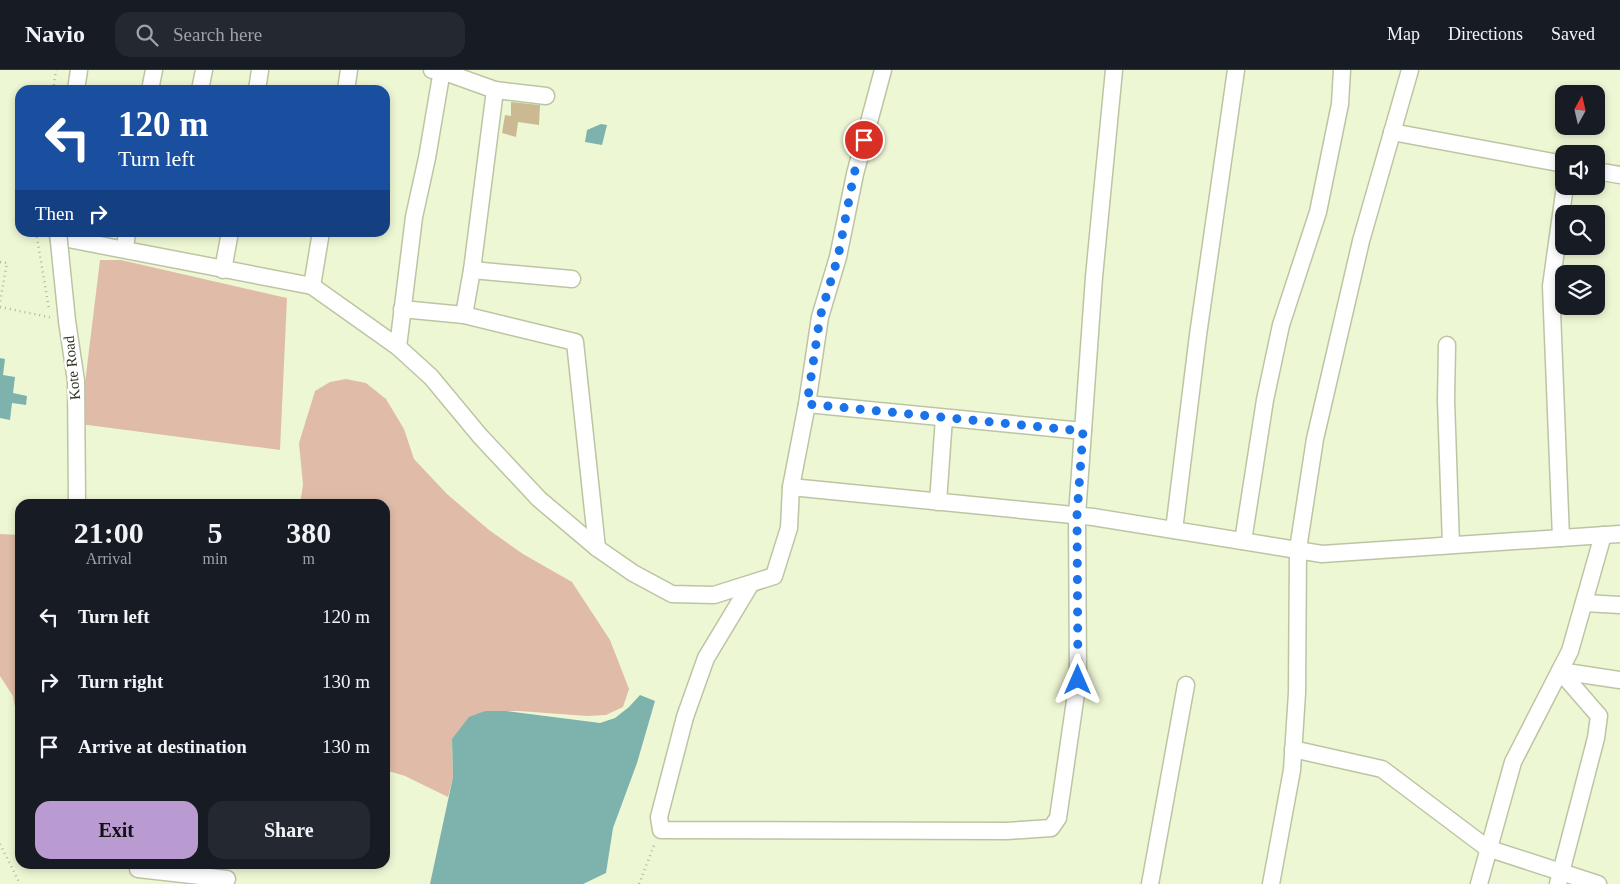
<!DOCTYPE html>
<html lang="en">
<head>
<meta charset="utf-8">
<style>
	:root { --surface:#171b24; --page:#242831; --text:#f1f3f6; --muted:#9ea1a6; --line:#363941; --accent:#ba9bd1 }
	body { margin:0; font-family:"Times New Roman",serif; background:var(--page); color:var(--text); height:100vh; display:flex; flex-direction:column; font-size:19px; white-space:nowrap }
	* { box-sizing:border-box; margin:0 }
	p { font-size:16px; color:var(--muted) }
	.icon { flex:none; width:28px; height:28px; fill:none; stroke:currentColor; stroke-width:2; stroke-linecap:round; stroke-linejoin:round }
	.map { position:relative; flex:1; overflow:hidden }
	.sheet { position:absolute; left:15px; top:429px; width:375px; height:370px; display:flex; flex-direction:column; background:var(--surface); border-radius:15px; box-shadow:0 2px 8px #0003 }
	.sheet>* { flex:none }
	.hud { position:absolute; left:15px; top:15px; width:375px; height:152px; border-radius:15px; box-shadow:0 2px 8px #0003; background:#1a4fa0; color:#fff; overflow:hidden }
	.needle { width:32px; rotate:8deg }
	.fabs { position:absolute; left:1555px; top:15px; display:grid; gap:10px }
	.fabs a { display:grid; place-items:center; width:50px; height:50px; border-radius:10px; background:var(--surface); box-shadow:0 2px 8px #0003; font-size:25px }
	.pin { position:absolute; display:grid; place-items:center; width:42px; height:42px; color:#fff; margin:-21px; border:2px solid #fff; border-radius:50%; box-shadow:0 1px 5px #0007 }
	.me { position:absolute; width:55px; margin:-28px; rotate:0deg; stroke-linejoin:round; filter:drop-shadow(0 0 4px #0008) }
	.turn { display:flex; align-items:center; gap:18px; height:105px; padding:0 20px; font-size:22px }
	.turn .icon { width:65px; height:65px; stroke-width:2.5 }
	.turn b { display:block; font-size:35px; line-height:42px }
	.then { display:flex; align-items:center; height:48px; padding:0 20px; background:#0003; gap:10px; font-size:19px }
	.eta { display:flex; justify-content:space-evenly; align-items:center; height:85px; text-align:center }
	.eta b { font-size:30px; font-weight:600; line-height:35px }
	.cta { display:flex; gap:10px; margin-top:auto; padding:10px 20px }
	.cta a { flex:1; height:58px; border-radius:15px; background:var(--accent); color:#111; font-size:20px; font-weight:600; line-height:58px; text-align:center }
	.cta a+a { background:var(--page); color:var(--text) }
	ul { padding:0; list-style:none }
	li { display:flex; align-items:center; gap:15px; height:65px; padding:0 20px }
	li div { flex:1 }
	li b { display:block; font-size:19px }
	li em { font-style:normal }
	header { display:flex; align-items:center; gap:30px; box-sizing:border-box; height:70px; padding:0 25px; background:var(--surface); border-bottom:1px solid var(--line) }
	header strong { font-size:24px }
	nav { display:flex; gap:28px; margin-inline-start:auto; font-size:18px }
	.search { width:350px; height:45px; background:var(--page); display:flex; align-items:center; gap:12px; box-sizing:border-box; padding:0 18px; border-radius:15px; color:var(--muted); font-size:19px }
	.map>svg:first-child { display:block }
	.green { fill:#e0bca8 }
	.water { fill:#7db2ad }
	.building { fill:#cbb992 }
	.lines { fill:none; stroke-linecap:round; stroke-linejoin:round }
	.minor-casing { stroke:#bcc5a3; stroke-width:19 }
	.path { stroke:#b1b89c; stroke-width:2.5; stroke-dasharray:1 4; stroke-linecap:butt }
	.minor { stroke:#fff; stroke-width:16 }
	.minor-bridge-casing { stroke:#bcc5a3; stroke-width:19; stroke-linecap:butt }
	.minor-bridge { stroke:#fff; stroke-width:16 }
	.route { stroke:#1a73e8; stroke-width:9; stroke-dasharray:0 16.2 }
	.labels { text-anchor:middle; stroke-width:5; stroke-linejoin:round; paint-order:stroke }
	.street-label { font-size:15px; fill:#2f3325; stroke:#fff }
</style>
</head>
<body>
<header>
<strong>Navio</strong>
<div class="search"><svg class="icon" aria-label="search" viewBox="0 0 24 24"><circle cx="10" cy="10" r="6"/><path d="M15 15l6 6"/></svg>Search here</div>
<nav><a>Map</a><a>Directions</a><a>Saved</a></nav>
</header>
<div class="map">
<svg width="1620" height="814" viewBox="0 0 1620 814">
	<rect width="100%" height="100%" fill="#eef7d4"/>
	<g class="green">
		<path d="M100,190h21l166,38 -7,152 -200,-26z"/>
		<path d="M346,309l20,4 20,16 18,30 10,30 33,35 42,36 34,24 49,28 38,58 19,49 -6,18 -17,8 -19,1 -68,-5h-34l-33,28 1,38 -5,20 -43,-21 -20,-6v-266h-85l3,-19 -4,-42 16,-52 15,-9z"/>
		<path d="M0,464l20,1v201l-7,-40 -13,-20z"/>
	</g>
	<g class="water">
		<path d="M601,54l6,1 -5,20 -17,-3 2,-12z"/>
		<path d="M0,288l5,1 -2,16 12,2 -2,16 14,3 -1,9 -14,-2 -2,17 -10,-2z"/>
		<path d="M640,625l15,6 -18,62 -24,65 -7,45 -23,11h-153l23,-107 -1,-38 17,-22 16,-6h21l94,12 15,-5 14,-11z"/>
	</g>
	<path class="building" d="M511,32l29,3 -1,20 -21,-3 -2,15 -14,-4 3,-18 6,1z"/>
	<g class="lines">
		<g class="minor-casing">
			<g id="minor">
				<path d="M432,0l10,1 53,19 51,6"/>
				<path d="M76,20l3,-20"/>
				<path d="M150,20l4,-20"/>
				<path d="M200,20l4,-20"/>
				<path d="M257,20l3,-20"/>
				<path d="M346,20l3,-20"/>
				<path d="M1392,62l172,32"/>
				<path d="M1596,101l24,4"/>
				<path d="M58,167l254,49 86,61 33,30 49,59 59,63 58,49 36,25 39,21 42,1 60,-19 15,-48 2,-41 16,-83 13,-87 18,-60 17,-83 28,-104"/>
				<path d="M125,179l2,-17"/>
				<path d="M223,200l7,-38"/>
				<path d="M472,200l100,9"/>
				<path d="M312,216l9,-54"/>
				<path d="M402,239l62,6 111,27 22,206"/>
				<path d="M464,245l8,-45 23,-180"/>
				<path d="M1447,275l-1,55 5,145"/>
				<path d="M398,277l16,-130 13,-59 15,-88"/>
				<path d="M807,334l276,27"/>
				<path d="M791,417l302,30 229,37 298,-20"/>
				<path d="M938,432l6,-84"/>
				<path d="M1174,460l24,-195 38,-265"/>
				<path d="M1561,468l-10,-252 14,-100"/>
				<path d="M1243,471l22,-141 16,-75 37,-113 22,-108 2,-34"/>
				<path d="M750,515l-44,73 -21,59 -26,100 2,13 346,1 44,-3 7,-10 20,-138 -1,-165 17,-238 20,-207"/>
				<path d="M1584,533l36,2"/>
				<path d="M1560,601l60,9"/>
				<path d="M1293,679l89,20 105,79 111,36"/>
				<path d="M138,799l89,10"/>
				<path d="M1150,814l36,-199"/>
				<path d="M1271,814l21,-114 5,-77 1,-144 17,-110 46,-198 49,-171"/>
				<path d="M1479,814l34,-122 57,-111 33,-116"/>
				<path d="M1558,814l38,-146 3,-22 -39,-45"/>
			</g>
		</g>
		<g class="path">
			<path d="M53,20l3,-20"/>
			<path d="M36,162l13,77"/>
			<path d="M0,192l7,1 -7,39"/>
			<path d="M0,237l53,11"/>
			<path d="M0,774l20,40"/>
			<path d="M639,814l16,-41"/>
		</g>
		<use href="#minor" class="minor"/>
		<g class="minor-bridge-casing">
			<path id="minor-bridge" d="M58,162l9,89 9,60 1,123"/>
		</g>
		<use href="#minor-bridge" class="minor-bridge"/>
	</g>
	<g class="lines">
		<path class="route" d="M864,70l-10,34 -16,83 -18,60 -13,87 276,27 -6,84 1,165"/>
	</g>
	<g class="labels">
		<g class="street-label">
			<text transform="translate(72 298) rotate(-96)" y="5">Kote Road</text>
		</g>
	</g>
</svg>
<div class="fabs">
<a><svg class="needle" viewBox="-14 -14 28 28"><path d="M0-13l5 13h-10z" fill="#e53935"/><path d="M0 13l5-13h-10z" fill="#9ea1a6"/></svg></a>
<a><svg class="icon" aria-label="sound" viewBox="0 0 24 24"><path d="M4 9h4l5-4v14l-5-4H4zM17 9q2 3 0 6"/></svg></a>
<a><svg class="icon" aria-label="search" viewBox="0 0 24 24"><circle cx="10" cy="10" r="6"/><path d="M15 15l6 6"/></svg></a>
<a><svg class="icon" aria-label="layers" viewBox="0 0 24 24"><path d="M12 4l9 5-9 5-9-5zM3 14l9 5 9-5"/></svg></a>
</div>
<div class="pin" style="left:864px;top:70px;background:#d93025"><svg class="icon" aria-label="arrive" viewBox="0 0 24 24"><path d="M6 21V4h12l-3 4 3 4H6"/></svg></div>
<svg class="me" style="left:1078px;top:610px" viewBox="-20 -20 40 40"><path d="M0-17L14 15 0 8-14 15z" fill="#1a73e8" stroke="#fff" stroke-width="4"/></svg>
<div class="hud">
<div class="turn"><svg class="icon" aria-label="left" viewBox="0 0 24 24"><path d="M17 20v-9H6M10 6l-5 5 5 5"/></svg><div><b>120 m</b>Turn left</div></div>
<div class="then">Then<svg class="icon" aria-label="right" viewBox="0 0 24 24"><path d="M7 20v-9h11M14 6l5 5-5 5"/></svg></div>
</div>
<section class="sheet">
<div class="eta">
<div><b>21:00</b><p>Arrival</p></div>
<div><b>5</b><p>min</p></div>
<div><b>380</b><p>m</p></div>
</div>
<ul>
<li><svg class="icon" aria-label="left" viewBox="0 0 24 24"><path d="M17 20v-9H6M10 6l-5 5 5 5"/></svg><div><b>Turn left</b></div><em>120 m</em></li>
<li><svg class="icon" aria-label="right" viewBox="0 0 24 24"><path d="M7 20v-9h11M14 6l5 5-5 5"/></svg><div><b>Turn right</b></div><em>130 m</em></li>
<li><svg class="icon" aria-label="arrive" viewBox="0 0 24 24"><path d="M6 21V4h12l-3 4 3 4H6"/></svg><div><b>Arrive at destination</b></div><em>130 m</em></li>
</ul>
<div class="cta"><a>Exit</a><a>Share</a></div>
</section>
</div>
</body>
</html>
